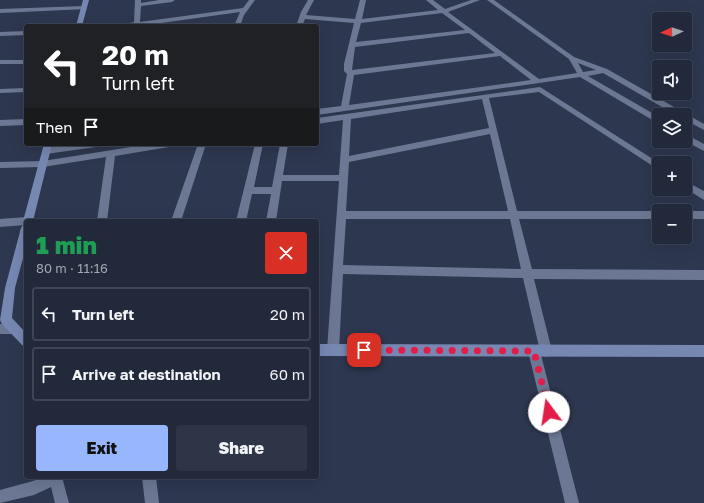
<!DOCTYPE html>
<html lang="en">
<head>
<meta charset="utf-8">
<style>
	:root { --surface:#22293b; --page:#2e3546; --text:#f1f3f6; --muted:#a2a6af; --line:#3f4555; --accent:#97b6fd }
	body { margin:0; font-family:"Golos Text",sans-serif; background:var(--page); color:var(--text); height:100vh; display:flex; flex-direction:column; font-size:15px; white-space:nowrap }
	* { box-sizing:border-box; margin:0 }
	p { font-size:13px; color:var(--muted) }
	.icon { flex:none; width:22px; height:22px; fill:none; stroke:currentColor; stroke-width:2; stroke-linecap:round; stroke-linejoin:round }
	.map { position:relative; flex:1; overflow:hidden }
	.details { position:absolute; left:24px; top:219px; width:295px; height:260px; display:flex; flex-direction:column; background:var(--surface); border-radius:4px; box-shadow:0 4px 16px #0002,0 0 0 1px var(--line) }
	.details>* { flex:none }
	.guide { position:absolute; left:24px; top:24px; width:295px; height:122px; border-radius:4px; box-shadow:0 4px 16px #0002,0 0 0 1px var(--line); background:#202124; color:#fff; overflow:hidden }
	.needle { width:26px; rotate:267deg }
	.buttons { position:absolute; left:652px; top:12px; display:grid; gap:8px }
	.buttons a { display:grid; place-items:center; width:40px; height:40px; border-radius:4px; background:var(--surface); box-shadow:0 4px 16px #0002,0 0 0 1px var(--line); font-size:20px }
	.pin { position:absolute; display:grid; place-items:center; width:34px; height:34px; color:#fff; margin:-17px; border-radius:8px; box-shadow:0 2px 6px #0006 }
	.me { position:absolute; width:44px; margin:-22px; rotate:346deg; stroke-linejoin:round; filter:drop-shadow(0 0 3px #0008) }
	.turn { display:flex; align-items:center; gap:14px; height:84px; padding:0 12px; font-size:18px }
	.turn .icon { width:52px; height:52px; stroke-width:2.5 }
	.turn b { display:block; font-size:28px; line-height:34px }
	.then { display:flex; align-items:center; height:38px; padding:0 12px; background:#0003; gap:8px; font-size:15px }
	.round { display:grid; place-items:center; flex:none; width:42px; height:42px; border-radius:4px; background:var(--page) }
	.head { display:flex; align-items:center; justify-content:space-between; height:68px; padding:0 12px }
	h1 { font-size:24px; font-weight:800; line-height:30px; color:#1e9e55 }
	.button { display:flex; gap:8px; margin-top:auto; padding:8px 12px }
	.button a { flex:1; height:46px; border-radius:4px; background:var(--accent); color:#111; font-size:16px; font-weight:800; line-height:46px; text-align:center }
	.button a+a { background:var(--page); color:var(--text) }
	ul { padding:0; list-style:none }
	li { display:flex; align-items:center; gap:12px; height:54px; margin:0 8px 6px; padding:0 4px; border:2px solid var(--line); border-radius:4px }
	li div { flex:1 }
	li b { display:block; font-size:15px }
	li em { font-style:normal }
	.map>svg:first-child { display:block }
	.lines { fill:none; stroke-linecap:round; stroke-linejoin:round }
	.street { fill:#6c7893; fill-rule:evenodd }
	.secondary { fill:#7688b2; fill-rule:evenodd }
	.route { stroke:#e11d48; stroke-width:7; stroke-dasharray:0 12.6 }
</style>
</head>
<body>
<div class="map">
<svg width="704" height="503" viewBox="0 0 704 503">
	<rect width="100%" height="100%" fill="#2d374f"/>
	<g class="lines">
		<g class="street">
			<path d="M135,0h6v3l18,-3h16l-3,2 -31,4 -1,16 103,-14 6,-8h6l-11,15 -4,11h-6l6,-14 -100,14h-22l16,-4z"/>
			<path d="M308,0h6l-8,15 49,4 5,-19h6l-4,19 76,-9 -12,-10h7l12,9 26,-9h9l-32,12 91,67 38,-6 -8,-14 -82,-59h7l80,57 33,12 97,55v6l-19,-10v-5h-9l-73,-42 -15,3 71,41v7l-79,-47 -263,38v-6l24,-3 6,-32 -3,-3v-7l10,-41 -49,-4 -3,7h-6l5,-14zM442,13l23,17 -109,12 5,-19zM469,33l26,20 -143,17 3,-23zM500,56l31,24 -182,25 5,-30zM578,63l18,7 -13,2z"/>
			<path d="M84,6l3,2 -1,1 -86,4v-4z"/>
			<path d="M26,31v4l-26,1v-4z"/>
			<rect x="0" y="60" width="26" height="4"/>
			<path d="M540,87l119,76v7l-120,-78 -50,6 28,113h142v8h-140l13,50 172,1v10l-170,-1 18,72 -2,4 -4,2 -4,-2 -2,-4 -17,-73 -180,-4 -4,76 -2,4 -4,2 -4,-2 -2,-4 12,-169h-57l-6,40h-10l5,-27h-19l-6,27h-10l19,-77h8l-9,43h18l8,-43h8l-5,31h56l4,-55 -26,4v-6zM482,99l7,29 -140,28 2,-37zM490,134l18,77h-162l3,-49zM346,219h164l11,50 -178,-4z"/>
			<path d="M26,88v4l-26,1v-4z"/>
			<path d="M26,119v6l-26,1v-6z"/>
			<path d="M685,134l19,10v7l-19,-10z"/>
			<path d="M75,144h25l-4,3 -50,7 -4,-3 4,-3z"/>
			<path d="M150,144h23l-4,3 -54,9 -8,65h-10l9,-64 -63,10 -43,1v-6l43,-1z"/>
			<path d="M198,144h8l-25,77h-10z"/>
			<path d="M685,181l19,10v9l-19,-12z"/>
			<rect x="685" y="211" width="19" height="8"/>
			<path d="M26,217l3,1 2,3h-5v4l-26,2v-8z"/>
			<path d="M0,324h14l4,1 2,4 -2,4 -4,1h-14z"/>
			<path d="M534,345l4,2 2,4 39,152h-14l-37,-152 2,-4z"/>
			<path d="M43,477h19l7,26h-14l-4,-16 -17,8 -34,8v-13l33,-9z"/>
			<path d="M142,477h14l3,26h-14z"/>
		</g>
		<g class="secondary">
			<path d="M83,0h6l-7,26h-6z"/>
			<path d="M44,144h8l-19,77h-7v26l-11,41 -3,30 14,15v14l-4,-2 -20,-21 -2,-4 5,-32 16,-60 2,-3 3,-1 -3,-3z"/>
			<path d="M317,344l387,1v12l-387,-1z"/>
		</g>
	</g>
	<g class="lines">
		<path class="route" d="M364,350l170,1 15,61"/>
	</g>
</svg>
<div class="buttons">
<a><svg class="needle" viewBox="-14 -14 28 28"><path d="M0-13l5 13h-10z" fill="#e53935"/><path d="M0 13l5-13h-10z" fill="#a2a6af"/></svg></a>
<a><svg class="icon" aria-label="sound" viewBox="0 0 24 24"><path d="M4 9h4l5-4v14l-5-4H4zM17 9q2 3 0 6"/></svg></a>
<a><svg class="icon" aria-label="layers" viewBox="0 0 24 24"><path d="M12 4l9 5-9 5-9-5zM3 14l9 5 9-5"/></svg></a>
<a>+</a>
<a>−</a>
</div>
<div class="pin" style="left:364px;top:350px;background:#d93025"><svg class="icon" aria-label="arrive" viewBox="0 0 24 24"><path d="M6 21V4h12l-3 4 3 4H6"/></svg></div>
<svg class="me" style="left:549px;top:412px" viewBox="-20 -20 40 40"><circle r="19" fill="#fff"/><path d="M0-13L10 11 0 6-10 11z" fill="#e11d48"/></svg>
<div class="guide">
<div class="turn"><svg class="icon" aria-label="left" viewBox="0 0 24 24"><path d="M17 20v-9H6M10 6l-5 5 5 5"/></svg><div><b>20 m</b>Turn left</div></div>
<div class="then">Then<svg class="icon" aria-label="arrive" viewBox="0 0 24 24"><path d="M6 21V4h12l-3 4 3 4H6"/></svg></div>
</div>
<section class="details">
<div class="head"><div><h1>1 min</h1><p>80 m · 11:16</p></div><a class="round" style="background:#d93025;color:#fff"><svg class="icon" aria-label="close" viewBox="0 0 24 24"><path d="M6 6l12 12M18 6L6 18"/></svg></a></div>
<ul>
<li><svg class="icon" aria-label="left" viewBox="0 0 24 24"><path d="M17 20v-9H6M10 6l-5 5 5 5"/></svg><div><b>Turn left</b></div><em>20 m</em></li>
<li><svg class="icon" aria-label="arrive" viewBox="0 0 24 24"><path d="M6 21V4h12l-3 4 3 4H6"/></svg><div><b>Arrive at destination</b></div><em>60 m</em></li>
</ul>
<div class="button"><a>Exit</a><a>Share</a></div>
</section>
</div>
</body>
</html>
